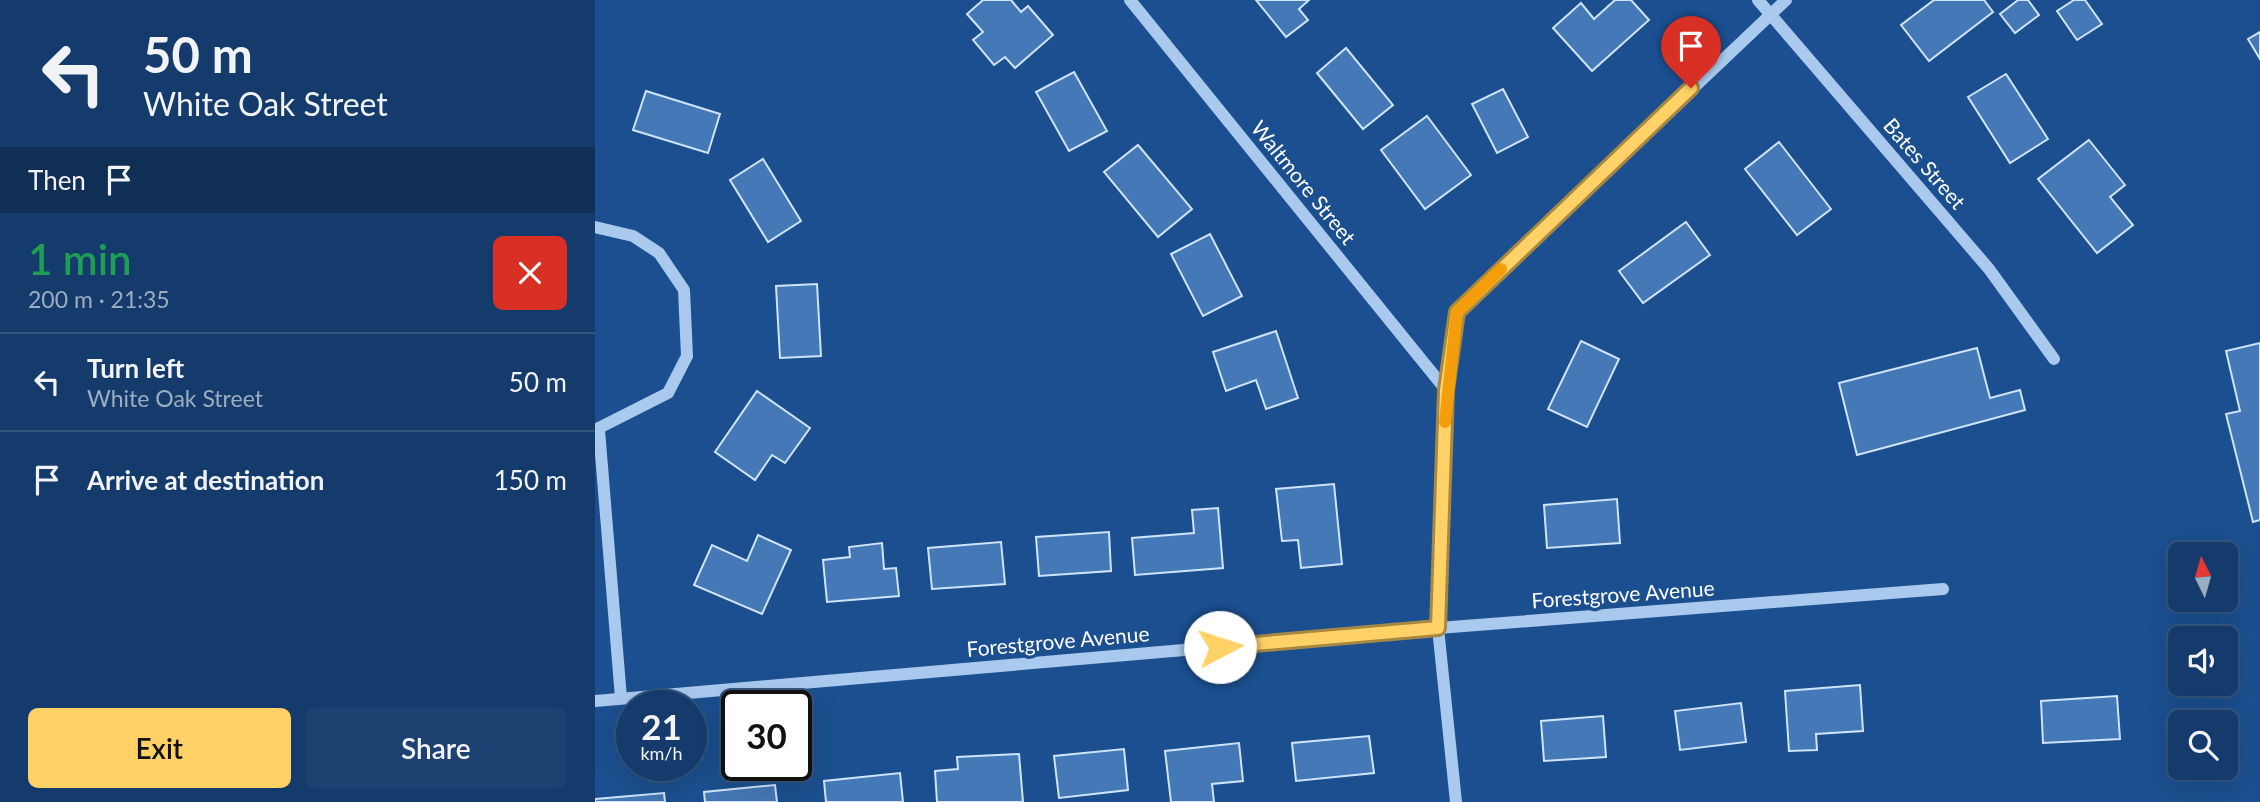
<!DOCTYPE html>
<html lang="en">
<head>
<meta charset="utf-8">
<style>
	:root { --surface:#143b6b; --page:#1d4271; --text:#f1f3f6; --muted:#9dadc1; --line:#33557e; --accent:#ffd166 }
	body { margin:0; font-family:Lato,sans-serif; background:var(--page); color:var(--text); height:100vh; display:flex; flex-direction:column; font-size:26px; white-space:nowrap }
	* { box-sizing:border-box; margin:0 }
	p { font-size:23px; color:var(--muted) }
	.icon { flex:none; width:38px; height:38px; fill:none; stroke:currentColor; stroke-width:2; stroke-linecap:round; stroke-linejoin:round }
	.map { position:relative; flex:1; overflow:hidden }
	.sheet { display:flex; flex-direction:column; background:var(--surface); width:595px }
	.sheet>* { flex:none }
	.hud { background:#143b6b; color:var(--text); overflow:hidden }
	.needle { width:46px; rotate:355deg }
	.buttons { position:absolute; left:1573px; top:542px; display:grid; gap:14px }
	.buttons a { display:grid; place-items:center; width:70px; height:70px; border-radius:10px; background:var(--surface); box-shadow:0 7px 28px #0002,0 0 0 2px var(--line); font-size:35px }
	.speed { position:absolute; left:21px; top:690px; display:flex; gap:14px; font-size:35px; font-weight:700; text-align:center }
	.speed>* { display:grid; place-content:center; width:91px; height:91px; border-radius:50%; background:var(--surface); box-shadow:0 7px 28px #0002,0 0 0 2px var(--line); line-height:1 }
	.speed small { font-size:18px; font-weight:400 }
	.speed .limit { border:4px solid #111; border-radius:10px; background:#fff; color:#111 }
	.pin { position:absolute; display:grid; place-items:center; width:60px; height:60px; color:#fff; margin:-72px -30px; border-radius:50% 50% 50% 0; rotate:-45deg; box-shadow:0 0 7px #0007 }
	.pin .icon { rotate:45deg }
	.me { position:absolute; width:77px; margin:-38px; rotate:85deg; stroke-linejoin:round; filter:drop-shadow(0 0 5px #0008) }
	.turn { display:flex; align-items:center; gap:24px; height:147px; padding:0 28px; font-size:32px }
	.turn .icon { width:91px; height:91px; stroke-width:2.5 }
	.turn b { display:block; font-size:49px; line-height:60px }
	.then { display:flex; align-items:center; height:66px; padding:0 28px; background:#0003; gap:14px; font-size:26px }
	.round { display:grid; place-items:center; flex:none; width:74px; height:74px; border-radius:10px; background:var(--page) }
	.overview { display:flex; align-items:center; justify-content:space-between; height:119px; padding:0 28px }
	h1 { font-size:42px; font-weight:600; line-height:52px; color:#1e9e55 }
	.cta { display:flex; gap:14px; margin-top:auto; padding:14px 28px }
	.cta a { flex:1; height:80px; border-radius:10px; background:var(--accent); color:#111; font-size:28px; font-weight:600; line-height:80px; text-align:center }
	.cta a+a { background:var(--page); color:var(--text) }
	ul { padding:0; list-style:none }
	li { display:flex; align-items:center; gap:21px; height:98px; padding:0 28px; border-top:2px solid var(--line) }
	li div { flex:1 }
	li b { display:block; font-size:26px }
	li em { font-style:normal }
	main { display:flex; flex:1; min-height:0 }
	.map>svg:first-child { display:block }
	.building { fill:#4478b7; stroke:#cfe3fa; stroke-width:2 }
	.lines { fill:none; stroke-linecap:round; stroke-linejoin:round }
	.minor { stroke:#a9c9ee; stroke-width:12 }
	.route-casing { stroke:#a68842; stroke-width:18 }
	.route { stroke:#ffd166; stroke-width:12 }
	.slow { stroke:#f59e0b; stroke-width:12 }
	.labels { text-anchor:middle; stroke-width:7; stroke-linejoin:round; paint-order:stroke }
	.street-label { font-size:21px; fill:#fff; stroke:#1b4f8f }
</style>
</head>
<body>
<main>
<section class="sheet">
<div class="hud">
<div class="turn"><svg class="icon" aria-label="left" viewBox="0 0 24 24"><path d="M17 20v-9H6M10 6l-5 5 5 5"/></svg><div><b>50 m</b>White Oak Street</div></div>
<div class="then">Then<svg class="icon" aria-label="arrive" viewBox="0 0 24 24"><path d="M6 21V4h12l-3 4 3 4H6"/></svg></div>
</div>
<div class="overview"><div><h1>1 min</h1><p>200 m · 21:35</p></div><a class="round" style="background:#d93025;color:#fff"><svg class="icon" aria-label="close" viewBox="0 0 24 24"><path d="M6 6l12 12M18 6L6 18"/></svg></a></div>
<ul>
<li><svg class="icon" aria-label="left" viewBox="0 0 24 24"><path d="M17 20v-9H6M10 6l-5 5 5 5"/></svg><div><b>Turn left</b><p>White Oak Street</p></div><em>50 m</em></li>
<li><svg class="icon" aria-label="arrive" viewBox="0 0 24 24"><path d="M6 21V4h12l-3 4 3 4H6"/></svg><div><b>Arrive at destination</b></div><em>150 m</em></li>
</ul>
<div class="cta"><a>Exit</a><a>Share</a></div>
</section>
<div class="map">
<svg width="1665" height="802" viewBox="0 0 1665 802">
	<rect width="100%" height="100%" fill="#1b4f8f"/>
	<g class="building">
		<path d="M388,0h28l10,12 7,-6 25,29 -38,33 -10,-11 -11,8 -21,-25 10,-8 -16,-18z"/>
		<path d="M661,0h53l-10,9 9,11 -22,17z"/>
		<path d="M1020,0h16l18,20 -57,51 -39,-43 28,-25 13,16z"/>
		<path d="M1339,0h50l9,12 -64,49 -28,-36z"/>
		<path d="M1423,0h10l11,15 -24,18 -15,-19z"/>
		<path d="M1479,0h11l17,24 -25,16 -20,-29z"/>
		<path d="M1665,32v27l-12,-20z"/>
		<path d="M751,48l47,57 -30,24 -46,-56z"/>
		<path d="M479,72l33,59 -38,20 -33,-59z"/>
		<path d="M1411,74l42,65 -38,24 -42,-66z"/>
		<path d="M908,89l25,48 -31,16 -25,-49z"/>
		<path d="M51,91l74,23 -12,39 -75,-23z"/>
		<path d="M832,116l44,59 -46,34 -44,-59z"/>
		<path d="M1494,140l36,45 -15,12 23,28 -36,28 -59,-74z"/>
		<path d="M1184,142l52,67 -34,26 -52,-66z"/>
		<path d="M543,145l54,64 -34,28 -54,-65z"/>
		<path d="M168,159l38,62 -33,21 -38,-62z"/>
		<path d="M1091,222l24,33 -67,48 -24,-32z"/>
		<path d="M615,234l32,62 -39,20 -32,-62z"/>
		<path d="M222,284l4,72 -41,2 -4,-72z"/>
		<path d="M681,331l22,67 -32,11 -10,-29 -30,11 -13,-39z"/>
		<path d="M986,341l38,18 -32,68 -39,-18z"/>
		<path d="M1665,343v177l-7,2 -27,-108 14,-3 -14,-60z"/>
		<path d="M1382,348l13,50 30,-8 5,20 -168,45 -18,-72z"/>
		<path d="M162,391l53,37 -25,35 -13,-8 -17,25 -40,-28z"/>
		<path d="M739,484l8,80 -41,4 -3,-28 -16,1 -6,-52z"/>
		<path d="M1022,499l3,44 -73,5 -3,-43z"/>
		<path d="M623,508l5,60 -88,7 -3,-37 62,-5 -2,-23z"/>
		<path d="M514,532l2,39 -72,5 -3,-39z"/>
		<path d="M163,535l33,15 -29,64 -68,-29 18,-40 35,16z"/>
		<path d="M406,542l4,42 -73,5 -4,-41z"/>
		<path d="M287,543l2,26 12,-1 3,28 -72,6 -4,-42 27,-3 -1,-10z"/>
		<path d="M1265,685l3,46 -47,3 1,16 -28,1 -4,-60z"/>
		<path d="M1522,696l3,43 -77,4 -2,-42z"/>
		<path d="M1146,703l5,39 -66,8 -5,-39z"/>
		<path d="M1008,716l3,41 -62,4 -3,-40z"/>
		<path d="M774,736l5,37 -78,8 -4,-38z"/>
		<path d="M644,743l4,38 -31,3 2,18h-43l-6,-51z"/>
		<path d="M529,749l4,41 -69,8 -5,-42z"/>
		<path d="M424,754l4,48h-86l-2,-31 23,-2 -1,-12z"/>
		<path d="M305,773l3,29h-77l-2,-21z"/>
		<path d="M180,785l2,17h-72l-1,-10z"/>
		<path d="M69,793l1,9h-70v-3z"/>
	</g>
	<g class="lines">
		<g class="minor">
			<path d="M535,0l316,390"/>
			<path d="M1163,0l231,269 65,90"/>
			<path d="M0,227l38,9 26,17 25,37 3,66 -19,37 -73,37"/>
			<path d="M4,430l22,268"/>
			<path d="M0,701l843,-73 505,-39"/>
			<path d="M861,802l-18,-174 8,-238 11,-78 329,-312"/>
		</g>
	</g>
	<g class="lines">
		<g class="route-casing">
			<path id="route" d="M625,647l218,-19 8,-238 11,-78 234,-224"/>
		</g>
		<use href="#route" class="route"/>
		<path class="slow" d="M850,422l12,-110 44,-43"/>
	</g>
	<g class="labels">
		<g class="street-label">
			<text transform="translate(1329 164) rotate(49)" y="7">Bates Street</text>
			<text transform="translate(708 183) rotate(51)" y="7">Waltmore Street</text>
			<text transform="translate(1028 595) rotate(-4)" y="7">Forestgrove Avenue</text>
			<text transform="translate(463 642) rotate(-5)" y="7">Forestgrove Avenue</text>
		</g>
	</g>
</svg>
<div class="buttons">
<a><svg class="needle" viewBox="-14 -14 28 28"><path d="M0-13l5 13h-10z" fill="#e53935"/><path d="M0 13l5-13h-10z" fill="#9dadc1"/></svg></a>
<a><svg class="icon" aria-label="sound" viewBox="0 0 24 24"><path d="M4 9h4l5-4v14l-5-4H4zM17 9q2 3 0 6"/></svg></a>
<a><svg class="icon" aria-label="search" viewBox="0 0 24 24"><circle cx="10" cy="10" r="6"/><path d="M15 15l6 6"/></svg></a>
</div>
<div class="speed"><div>21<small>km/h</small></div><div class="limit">30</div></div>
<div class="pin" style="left:1096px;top:88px;background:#d93025"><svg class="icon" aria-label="arrive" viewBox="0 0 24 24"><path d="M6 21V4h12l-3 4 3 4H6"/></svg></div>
<svg class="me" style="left:625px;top:647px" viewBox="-20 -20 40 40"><circle r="19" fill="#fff"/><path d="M0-13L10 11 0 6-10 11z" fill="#ffd166"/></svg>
</div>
</main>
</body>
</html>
